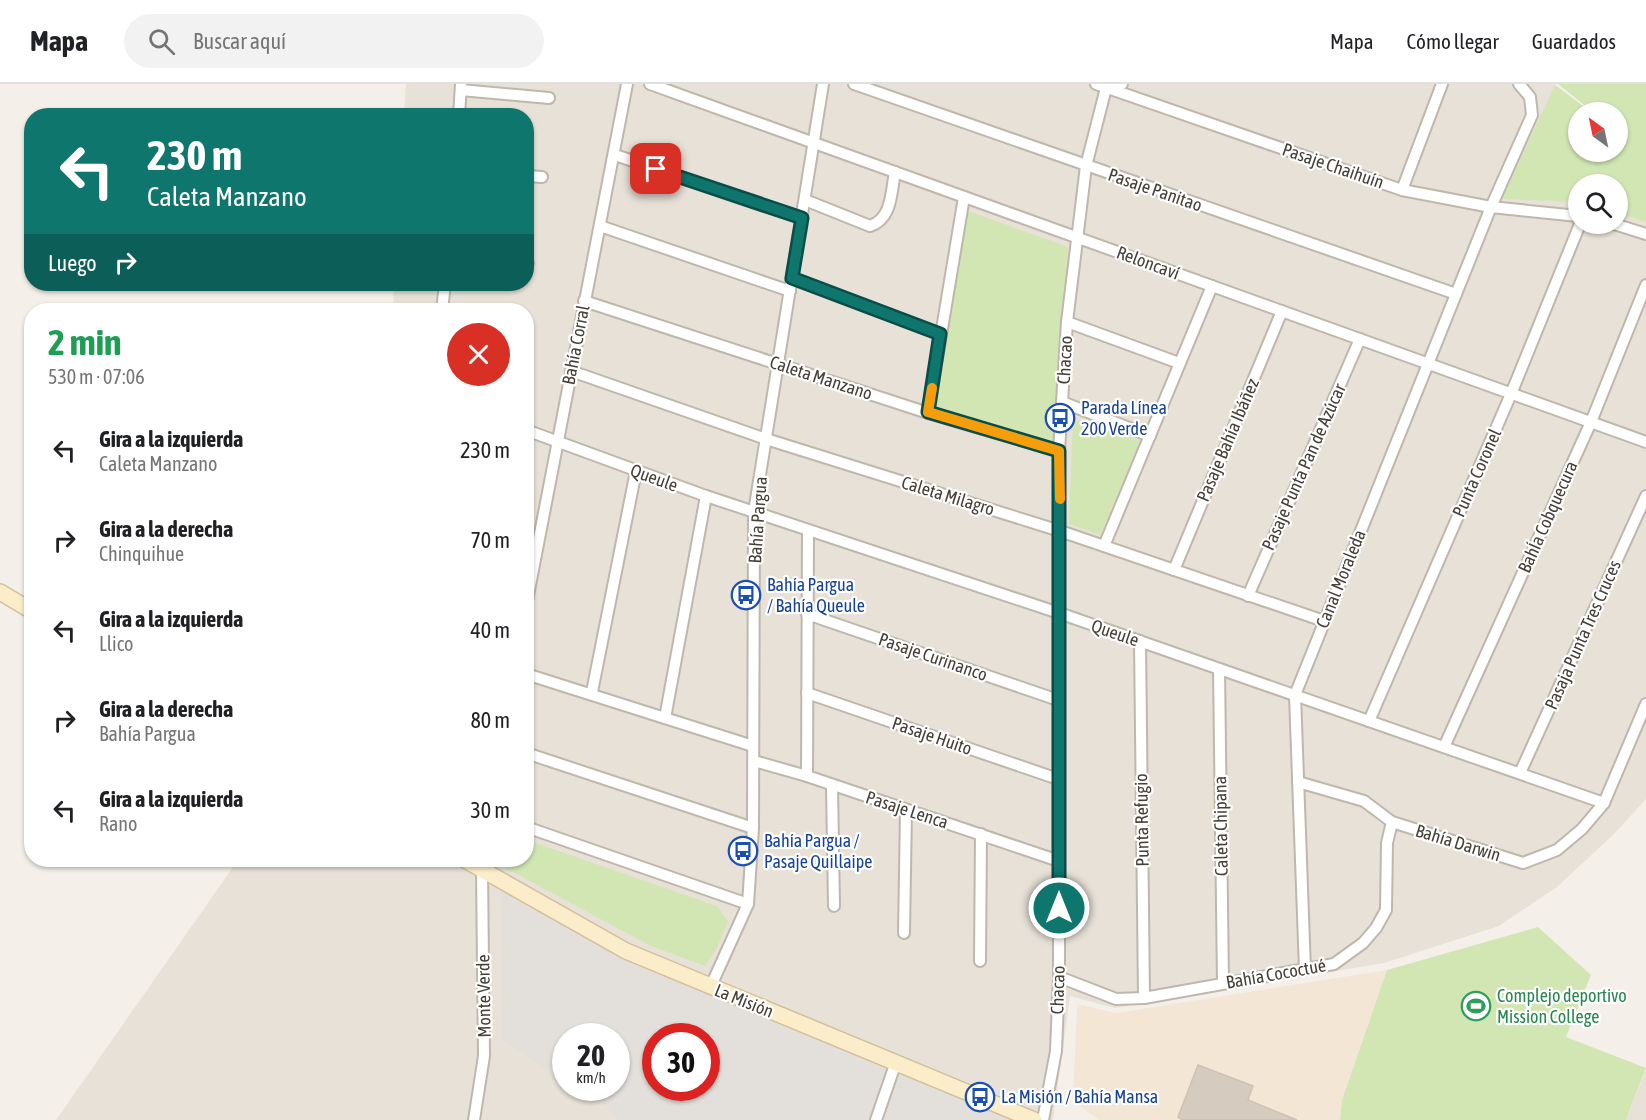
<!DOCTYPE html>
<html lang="es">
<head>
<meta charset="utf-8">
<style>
	:root { --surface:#fff; --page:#f2f2f2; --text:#202124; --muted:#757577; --line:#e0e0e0 }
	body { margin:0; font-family:"Asap Condensed",sans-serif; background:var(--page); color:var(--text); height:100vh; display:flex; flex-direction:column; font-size:22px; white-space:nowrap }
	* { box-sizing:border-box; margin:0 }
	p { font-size:20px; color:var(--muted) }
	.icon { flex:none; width:33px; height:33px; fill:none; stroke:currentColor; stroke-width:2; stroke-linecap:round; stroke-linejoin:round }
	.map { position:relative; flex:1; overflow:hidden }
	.sheet { position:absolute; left:24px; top:219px; width:510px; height:564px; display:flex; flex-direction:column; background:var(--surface); border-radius:24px; box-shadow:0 2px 4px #0004 }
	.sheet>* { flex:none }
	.hud { position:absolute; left:24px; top:24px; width:510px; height:183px; border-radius:24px; box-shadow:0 2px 4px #0004; background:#0f766e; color:#fff; overflow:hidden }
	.needle { width:39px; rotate:327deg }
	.tools { position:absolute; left:1568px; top:18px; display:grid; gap:12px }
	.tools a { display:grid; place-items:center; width:60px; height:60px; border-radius:50%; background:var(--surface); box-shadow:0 2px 4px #0004; font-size:30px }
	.speed { position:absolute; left:552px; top:939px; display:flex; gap:12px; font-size:30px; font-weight:700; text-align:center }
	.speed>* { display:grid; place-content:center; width:78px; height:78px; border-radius:50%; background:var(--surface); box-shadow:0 2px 4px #0004; line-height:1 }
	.speed small { font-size:15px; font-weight:400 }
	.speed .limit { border:9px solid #d22; background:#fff; color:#111 }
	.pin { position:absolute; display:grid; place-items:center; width:51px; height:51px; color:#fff; margin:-26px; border-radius:12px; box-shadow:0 3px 9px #0006 }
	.me { position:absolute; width:66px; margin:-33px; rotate:0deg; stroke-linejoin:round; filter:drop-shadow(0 0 4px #0008) }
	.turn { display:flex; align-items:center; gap:21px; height:126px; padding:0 24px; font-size:27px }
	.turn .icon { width:78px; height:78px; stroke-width:2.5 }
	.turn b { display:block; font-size:42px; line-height:51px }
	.then { display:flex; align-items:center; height:57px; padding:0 24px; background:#0003; gap:12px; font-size:22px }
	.round { display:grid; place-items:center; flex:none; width:63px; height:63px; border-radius:32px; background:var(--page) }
	.summary { display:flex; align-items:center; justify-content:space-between; height:102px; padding:0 24px }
	h1 { font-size:36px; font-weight:700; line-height:45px; color:#1e9e55 }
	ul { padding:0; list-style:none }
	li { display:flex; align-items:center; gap:18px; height:90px; padding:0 24px }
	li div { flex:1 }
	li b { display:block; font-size:22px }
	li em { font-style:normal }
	header { display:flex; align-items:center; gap:36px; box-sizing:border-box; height:84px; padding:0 30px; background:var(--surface); border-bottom:2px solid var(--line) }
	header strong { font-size:28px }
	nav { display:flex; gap:33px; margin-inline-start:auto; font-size:21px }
	.search { width:420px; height:54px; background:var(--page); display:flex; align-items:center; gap:15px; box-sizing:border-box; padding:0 21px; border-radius:33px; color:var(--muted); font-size:22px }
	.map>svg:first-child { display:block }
	.residential { fill:#e7e1d7; fill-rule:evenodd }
	.commercial { fill:#f4e6d5 }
	.industrial { fill:#e3dfda; fill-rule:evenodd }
	.green { fill:#d2e6b4 }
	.building { fill:#d5cbbf; stroke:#cfc2b2; stroke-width:1.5 }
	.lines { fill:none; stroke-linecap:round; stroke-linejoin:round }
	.street-casing { stroke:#bfb7ac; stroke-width:14 }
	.secondary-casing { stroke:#d2c09a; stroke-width:18 }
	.street { stroke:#fff; stroke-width:10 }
	.secondary { stroke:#fcedca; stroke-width:15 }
	.route-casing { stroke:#0a4d48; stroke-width:15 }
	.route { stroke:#0f766e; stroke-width:10 }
	.slow { stroke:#f59e0b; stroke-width:10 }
	.labels { text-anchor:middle; stroke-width:4.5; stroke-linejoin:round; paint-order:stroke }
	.street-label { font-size:18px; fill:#474038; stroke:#fff }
	.transit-label { font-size:18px; fill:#164399; stroke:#fff; text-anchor:start }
	.leisure-label { font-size:18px; fill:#27864d; stroke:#fff; text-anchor:start }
</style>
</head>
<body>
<header>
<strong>Mapa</strong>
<div class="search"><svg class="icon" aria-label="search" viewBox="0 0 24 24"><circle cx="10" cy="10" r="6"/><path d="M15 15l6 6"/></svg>Buscar aquí</div>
<nav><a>Mapa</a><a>Cómo llegar</a><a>Guardados</a></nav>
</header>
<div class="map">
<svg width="1646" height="1036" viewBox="0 0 1646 1036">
	<rect width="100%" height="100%" fill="#f4f0e9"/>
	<g class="residential">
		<path d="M406,0h1148l37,28h-13v40h39v-19l29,23v643l-32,35 -57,53 -58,39 -115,37 -269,45 -45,-12 -17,124h-997l182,-260h288v-550h-133l1,-26h132v-168l-122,-1zM1578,100h39v40h-39zM566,952h50v52h-50zM656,952h50v52h-50z"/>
		<path d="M1646,986v50h-20z"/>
	</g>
	<path class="commercial" d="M1387,886l-45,130 -2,20h-241l-26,-19 4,-97 39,9z"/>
	<path class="industrial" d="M501,804l520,232h-403l-10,-12 -32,-20h40v-52h-50l-1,45 -63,-41zM656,952h50v52h-50z"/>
	<g class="green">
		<path d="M1558,0h88v138l-29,-10v-28h-39v18l-76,-3 53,-114 36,27h-13v40h39v-19l9,7 -9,-8v-20h-24z"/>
		<path d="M968,127l100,36 -15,195 -117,-35z"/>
		<path d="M1073,335l68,22 -41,94 -31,-11z"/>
		<path d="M527,756l190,66 11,15 -11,27 -12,18 -54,-20 -161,-86h36z"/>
		<path d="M1538,843l53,48 -25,62 80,31 -20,52h-286l2,-20 45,-130z"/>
	</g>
	<path class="building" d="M1198,981l55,21 -5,14 49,20h-115l-4,-3z"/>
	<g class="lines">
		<g class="street-casing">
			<g id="street">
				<path d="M650,0l996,358"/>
				<path d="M854,0l602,210"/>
				<path d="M1096,0l306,106 89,17 87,9"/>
				<path d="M461,6l88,8"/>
				<path d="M459,32l2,-32"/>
				<path d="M615,71l187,63"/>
				<path d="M526,92l16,1"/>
				<path d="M1402,106l40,-106"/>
				<path d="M805,116l65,26c22,-7 21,-33 25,-54"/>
				<path d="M1614,140l32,10"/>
				<path d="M600,142l190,65"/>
				<path d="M526,179h2"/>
				<path d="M792,194l148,56"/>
				<path d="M584,217l344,112 131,38"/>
				<path d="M442,226l3,-26"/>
				<path d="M1067,238l112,41"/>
				<path d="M571,287l195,68 294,92 264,90"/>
				<path d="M1062,318l88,34"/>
				<path d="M928,329l36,-216"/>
				<path d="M526,346l180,66 353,117 545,190"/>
				<path d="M1104,462l108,-260"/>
				<path d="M1174,486l108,-259"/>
				<path d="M1248,512l112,-257"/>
				<path d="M526,522l101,-522"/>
				<path d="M807,530l251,86"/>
				<path d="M1140,557l4,357"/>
				<path d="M1219,585l4,314"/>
				<path d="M526,590l227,72"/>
				<path d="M592,608l44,-221"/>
				<path d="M807,609l251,86"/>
				<path d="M665,634l41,-222"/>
				<path d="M1369,637l142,-327 69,-170"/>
				<path d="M1444,663l147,-325 55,-137"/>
				<path d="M526,669l227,75"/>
				<path d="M754,677l53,15 252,85"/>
				<path d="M1520,689l126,-277"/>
				<path d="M807,692l1,-246"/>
				<path d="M1298,698l66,19 28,21 131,41 34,-13 25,-21 22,-26 42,-99"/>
				<path d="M832,702l2,120"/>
				<path d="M526,743l222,77"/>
				<path d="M904,849l2,-123"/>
				<path d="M980,877l1,-127"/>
				<path d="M1305,886l-10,-275 196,-488 41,-92 -2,-18 -11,-13"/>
				<path d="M1059,893l57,22 28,-1 190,-34 29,-21 13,-15 10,-18 1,-67 5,-21"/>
				<path d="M710,904l38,-84 5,-76 1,-316 69,-428"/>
				<path d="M474,1036l10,-64 -2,-186"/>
				<path d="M876,1036l20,-58"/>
				<path d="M1043,1036l13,-69 3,-74v-526l3,-49 5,-80 19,-156 20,-78 16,-4"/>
			</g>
		</g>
		<g class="secondary-casing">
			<g id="secondary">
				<path d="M0,508l32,19"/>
				<path d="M465,776l161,91 408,169"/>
			</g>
		</g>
		<use href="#street" class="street"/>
		<use href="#secondary" class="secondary"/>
	</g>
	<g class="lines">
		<g class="route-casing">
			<path id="route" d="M656,85l146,49 -10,60 148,56 -12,78 131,39v457"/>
		</g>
		<use href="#route" class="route"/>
		<path class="slow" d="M932,304l-4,24 131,39 1,48"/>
	</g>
	<defs>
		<g id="bus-ring" transform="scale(1.5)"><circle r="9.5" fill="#fff" stroke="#1a4fb4" stroke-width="1.5"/><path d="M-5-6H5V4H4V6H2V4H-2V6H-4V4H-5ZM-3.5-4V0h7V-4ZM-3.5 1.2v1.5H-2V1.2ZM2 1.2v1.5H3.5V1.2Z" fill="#1a4fb4"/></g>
		<g id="stadium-ring" transform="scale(1.5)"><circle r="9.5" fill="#fff" stroke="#2e9e5b" stroke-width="1.5"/><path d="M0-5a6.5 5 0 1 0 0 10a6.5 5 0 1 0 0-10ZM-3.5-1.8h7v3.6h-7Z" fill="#2e9e5b"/></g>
	</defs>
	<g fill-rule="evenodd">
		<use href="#bus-ring" x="1060" y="334"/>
		<use href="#bus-ring" x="746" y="511"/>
		<use href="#bus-ring" x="743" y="767"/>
		<use href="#stadium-ring" x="1476" y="922"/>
		<use href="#bus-ring" x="980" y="1013"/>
	</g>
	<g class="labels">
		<g class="street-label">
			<text transform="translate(1333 82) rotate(19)" y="6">Pasaje Chaihuín</text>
			<text transform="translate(1155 106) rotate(19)" y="6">Pasaje Panitao</text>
			<text transform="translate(1148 179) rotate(20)" y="6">Reloncaví</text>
			<text transform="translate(576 261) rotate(-79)" y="6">Bahía Corral</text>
			<text transform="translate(1065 276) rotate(-87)" y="6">Chacao</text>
			<text transform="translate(821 294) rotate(18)" y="6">Caleta Manzano</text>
			<text transform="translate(1228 356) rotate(-67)" y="6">Pasaje Bahía Ibáñez</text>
			<text transform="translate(1304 383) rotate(-66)" y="6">Pasaje Punta Pan de Azúcar</text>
			<text transform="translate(1477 389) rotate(-66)" y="6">Punta Coronel</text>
			<text transform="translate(654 394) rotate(20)" y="6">Queule</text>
			<text transform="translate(948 412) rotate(17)" y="6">Caleta Milagro</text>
			<text transform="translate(1548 433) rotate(-66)" y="6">BahÍa Cobquecura</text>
			<text transform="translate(758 436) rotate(-86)" y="6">Bahía Pargua</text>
			<text transform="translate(1341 495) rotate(-68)" y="6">Canal Moraleda</text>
			<text transform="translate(1115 549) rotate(19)" y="6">Queule</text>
			<text transform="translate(1583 551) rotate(-66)" y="6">Pasaja Punta Tres Cruces</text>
			<text transform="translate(933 573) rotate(19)" y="6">Pasaje Curinanco</text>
			<text transform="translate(932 652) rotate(19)" y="6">Pasaje Huito</text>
			<text transform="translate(907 726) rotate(18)" y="6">Pasaje Lenca</text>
			<text transform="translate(1142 736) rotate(-91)" y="6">Punta Refugio</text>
			<text transform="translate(1221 742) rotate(-91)" y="6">Caleta Chipana</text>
			<text transform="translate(1458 759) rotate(17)" y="6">Bahía Darwin</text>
			<text transform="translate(1276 890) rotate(-10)" y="6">Bahía Cococtué</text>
			<text transform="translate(1058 906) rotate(-88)" y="6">Chacao</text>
			<text transform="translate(484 912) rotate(-91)" y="6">Monte Verde</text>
			<text transform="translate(744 917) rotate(22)" y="6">La Misión</text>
		</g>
		<g class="transit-label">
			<text x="1081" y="330">Parada Línea<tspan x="1081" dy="21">200 Verde</tspan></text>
			<text x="767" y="507">Bahía Pargua<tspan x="767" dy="21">/ Bahía Queule</tspan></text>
			<text x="764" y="763">Bahía Pargua /<tspan x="764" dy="21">Pasaje Quillaipe</tspan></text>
			<text x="1001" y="1019">La Misión / Bahía Mansa</text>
		</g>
		<g class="leisure-label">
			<text x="1497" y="918">Complejo deportivo<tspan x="1497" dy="21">Mission College</tspan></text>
		</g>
	</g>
</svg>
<div class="tools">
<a><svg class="needle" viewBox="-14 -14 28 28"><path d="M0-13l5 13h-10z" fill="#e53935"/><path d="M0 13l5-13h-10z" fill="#757577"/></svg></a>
<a><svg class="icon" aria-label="search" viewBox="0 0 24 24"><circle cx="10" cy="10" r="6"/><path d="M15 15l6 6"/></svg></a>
</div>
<div class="speed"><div>20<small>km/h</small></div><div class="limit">30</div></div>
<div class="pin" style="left:656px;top:85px;background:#d93025"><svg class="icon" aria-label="arrive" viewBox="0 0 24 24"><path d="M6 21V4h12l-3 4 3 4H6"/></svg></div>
<svg class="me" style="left:1059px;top:824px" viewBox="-20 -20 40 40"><circle r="17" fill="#0f766e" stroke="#fff" stroke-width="3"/><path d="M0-11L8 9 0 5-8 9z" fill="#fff"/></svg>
<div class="hud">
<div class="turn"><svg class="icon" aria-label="left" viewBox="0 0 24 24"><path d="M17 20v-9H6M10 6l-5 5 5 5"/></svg><div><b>230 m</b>Caleta Manzano</div></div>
<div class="then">Luego<svg class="icon" aria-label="right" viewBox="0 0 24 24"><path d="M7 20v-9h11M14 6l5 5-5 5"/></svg></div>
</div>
<section class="sheet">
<div class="summary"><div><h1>2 min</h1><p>530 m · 07:06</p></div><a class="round" style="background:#d93025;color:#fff"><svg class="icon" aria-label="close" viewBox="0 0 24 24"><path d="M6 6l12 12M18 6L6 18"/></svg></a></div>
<ul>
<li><svg class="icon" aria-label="left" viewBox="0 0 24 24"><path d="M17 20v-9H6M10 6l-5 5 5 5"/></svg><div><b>Gira a la izquierda</b><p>Caleta Manzano</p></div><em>230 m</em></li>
<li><svg class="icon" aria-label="right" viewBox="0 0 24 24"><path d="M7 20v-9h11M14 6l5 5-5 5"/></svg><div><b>Gira a la derecha</b><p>Chinquihue</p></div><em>70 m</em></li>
<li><svg class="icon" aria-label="left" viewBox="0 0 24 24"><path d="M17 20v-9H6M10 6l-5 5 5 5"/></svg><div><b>Gira a la izquierda</b><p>Llico</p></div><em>40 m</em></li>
<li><svg class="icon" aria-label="right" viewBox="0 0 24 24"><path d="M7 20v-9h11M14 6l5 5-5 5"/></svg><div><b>Gira a la derecha</b><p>Bahía Pargua</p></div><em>80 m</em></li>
<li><svg class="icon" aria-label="left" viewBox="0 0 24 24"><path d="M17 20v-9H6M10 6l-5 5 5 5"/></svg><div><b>Gira a la izquierda</b><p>Rano</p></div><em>30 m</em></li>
</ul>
</section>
</div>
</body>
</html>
